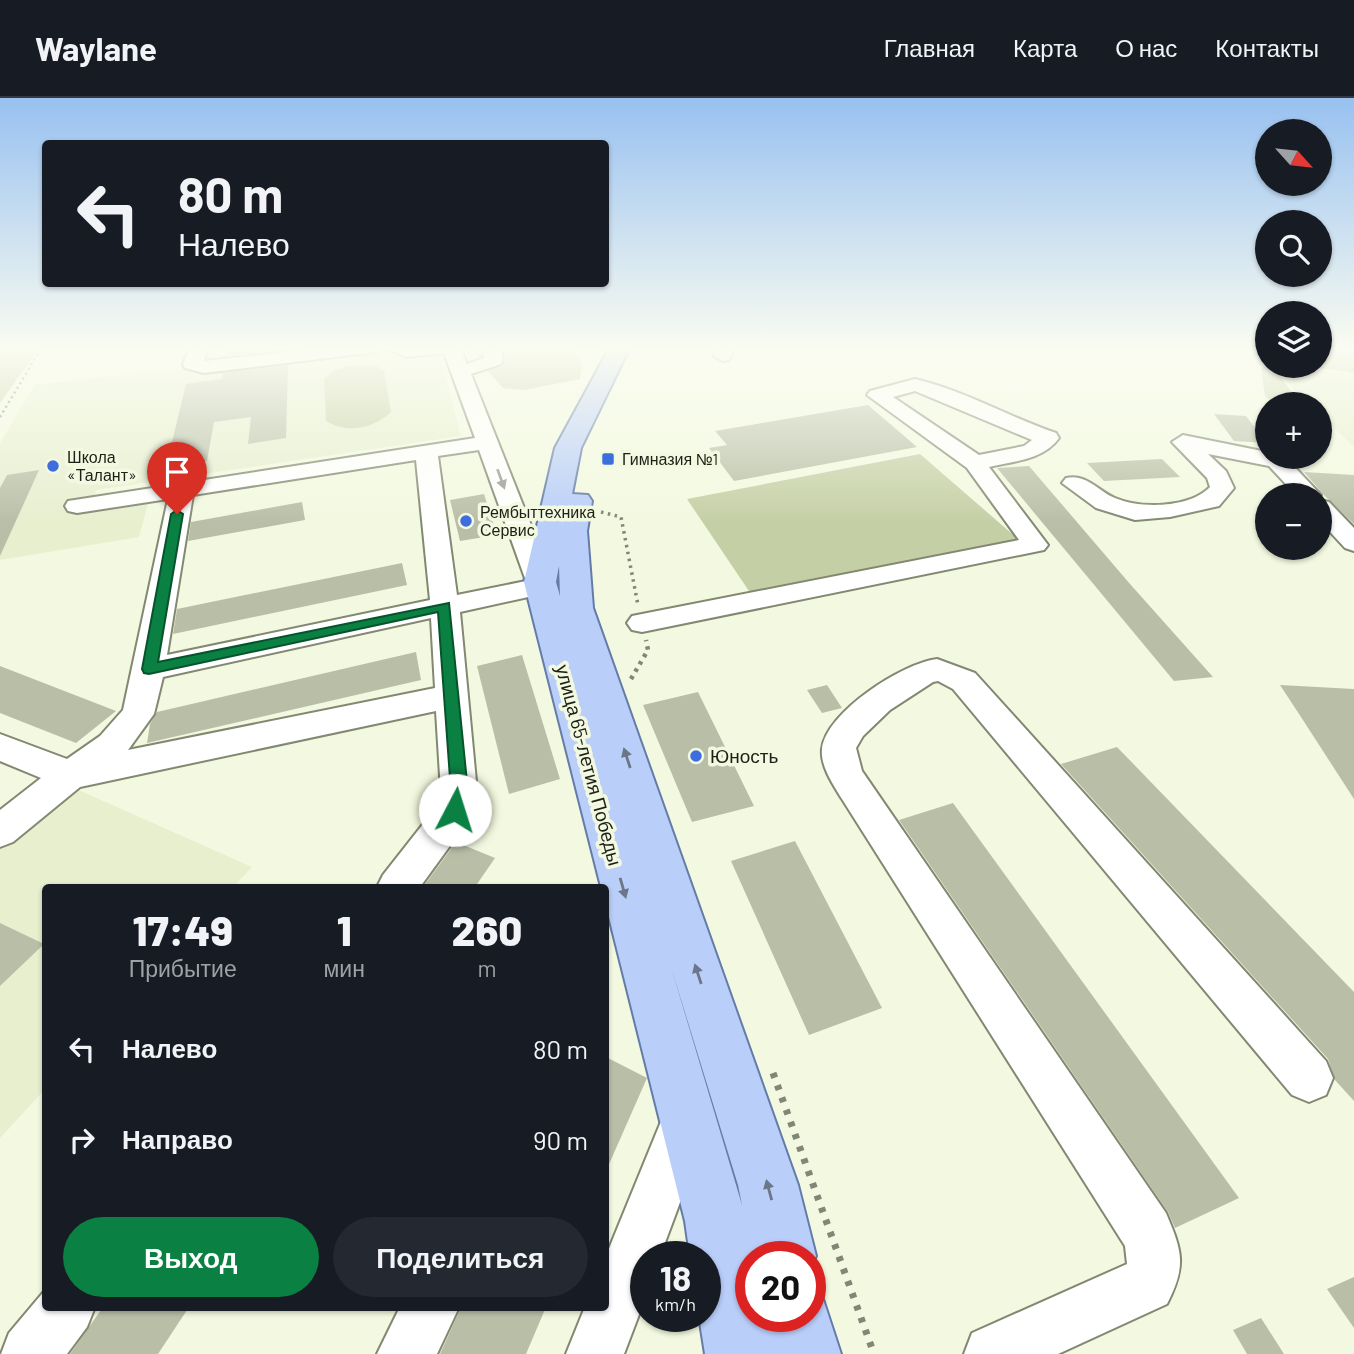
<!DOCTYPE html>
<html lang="ru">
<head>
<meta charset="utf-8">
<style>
	:root { --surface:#171b24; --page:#242831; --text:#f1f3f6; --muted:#9ea1a6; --line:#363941; --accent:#0b8043 }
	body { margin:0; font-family:Barlow,sans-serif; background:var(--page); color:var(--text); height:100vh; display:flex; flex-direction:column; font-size:26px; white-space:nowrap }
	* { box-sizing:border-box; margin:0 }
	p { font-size:23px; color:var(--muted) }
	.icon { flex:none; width:38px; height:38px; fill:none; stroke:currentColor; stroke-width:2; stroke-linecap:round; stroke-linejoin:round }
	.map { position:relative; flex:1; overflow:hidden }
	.drawer { position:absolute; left:42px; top:786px; width:567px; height:427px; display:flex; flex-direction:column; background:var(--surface); border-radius:7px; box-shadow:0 2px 5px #0004 }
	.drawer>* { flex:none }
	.guide { position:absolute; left:42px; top:42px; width:567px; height:147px; border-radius:7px; box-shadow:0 2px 5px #0004; background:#171b24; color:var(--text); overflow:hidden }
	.needle { width:46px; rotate:117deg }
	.fabs { position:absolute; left:1255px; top:21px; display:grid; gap:14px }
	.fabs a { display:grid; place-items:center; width:77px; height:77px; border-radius:50%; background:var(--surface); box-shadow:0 2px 5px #0004; font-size:35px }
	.speed { position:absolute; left:630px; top:1143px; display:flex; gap:14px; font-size:35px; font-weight:700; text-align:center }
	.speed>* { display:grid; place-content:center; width:91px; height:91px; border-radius:50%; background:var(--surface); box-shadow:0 2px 5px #0004; line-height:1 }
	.speed small { font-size:18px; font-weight:400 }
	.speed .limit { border:10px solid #d22; background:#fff; color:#111 }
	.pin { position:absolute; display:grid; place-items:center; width:60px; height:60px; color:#fff; margin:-72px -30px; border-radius:50% 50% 50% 0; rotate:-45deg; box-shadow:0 0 7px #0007 }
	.pin .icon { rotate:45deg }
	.me { position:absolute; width:77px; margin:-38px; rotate:5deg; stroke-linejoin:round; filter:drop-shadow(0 0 5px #0008) }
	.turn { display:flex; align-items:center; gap:24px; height:147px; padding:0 21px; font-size:32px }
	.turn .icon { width:91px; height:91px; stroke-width:2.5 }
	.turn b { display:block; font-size:49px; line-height:60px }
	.eta { display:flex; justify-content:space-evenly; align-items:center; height:119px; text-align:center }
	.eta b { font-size:42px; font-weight:800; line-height:49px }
	.cta { display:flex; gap:14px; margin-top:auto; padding:14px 21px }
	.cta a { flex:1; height:80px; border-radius:42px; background:var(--accent); color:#fff; font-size:28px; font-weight:800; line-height:80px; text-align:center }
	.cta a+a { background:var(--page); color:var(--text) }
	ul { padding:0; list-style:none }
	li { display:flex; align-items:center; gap:21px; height:91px; padding:0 21px }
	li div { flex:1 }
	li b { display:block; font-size:26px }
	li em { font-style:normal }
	header { display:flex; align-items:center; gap:42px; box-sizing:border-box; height:98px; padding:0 35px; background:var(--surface); border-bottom:2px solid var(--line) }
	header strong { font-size:33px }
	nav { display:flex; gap:38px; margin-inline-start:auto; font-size:24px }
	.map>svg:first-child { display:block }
	.built { fill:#e7efcf }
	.green { fill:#c5cfa5 }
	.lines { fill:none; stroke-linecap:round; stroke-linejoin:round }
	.stream { stroke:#c0d4fd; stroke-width:4.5 }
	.building { fill:#b9bfa7 }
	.minor-casing { stroke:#828871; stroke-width:4 }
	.major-casing { stroke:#647ca7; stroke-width:4 }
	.path-far3 { stroke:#828676; stroke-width:2.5; stroke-dasharray:2 3.5; stroke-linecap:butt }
	.path-far2 { stroke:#828676; stroke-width:3.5; stroke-dasharray:2.5 4.5; stroke-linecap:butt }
	.path-far1 { stroke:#828676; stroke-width:4.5; stroke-dasharray:3.5 5; stroke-linecap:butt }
	.path { stroke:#828676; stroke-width:7; stroke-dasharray:5 8; stroke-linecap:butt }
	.minor { fill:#fff; fill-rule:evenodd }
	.major { fill:#b9cef9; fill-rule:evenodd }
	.oneway { fill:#999b97 }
	.oneway2 { fill:#6b7788 }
	.route { fill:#0b8043; stroke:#07532c; stroke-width:2 }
	.poi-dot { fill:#3e6dde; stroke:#f3f9e0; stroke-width:2.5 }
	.labels { text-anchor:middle; stroke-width:7; stroke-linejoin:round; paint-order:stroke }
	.far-poi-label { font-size:16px; fill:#1d2017; stroke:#f3f9e0; text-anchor:start }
	.poi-label { font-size:19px; fill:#1d2017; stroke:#f3f9e0; text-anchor:start }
	.street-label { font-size:19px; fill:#1d2017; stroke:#f3f9e0 }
</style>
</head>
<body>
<header>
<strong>Waylane</strong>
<nav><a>Главная</a><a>Карта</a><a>О нас</a><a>Контакты</a></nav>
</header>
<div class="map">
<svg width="1354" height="1256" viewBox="0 0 1354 1256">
	<rect width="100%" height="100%" fill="#f3f9e0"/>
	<g class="built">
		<path d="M395,250l2,9 42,-5 22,84 -365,54 -2,7 58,-8 -13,48 -139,23v-117l35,-58 256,-30 16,3z"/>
		<path d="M1271,269l83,7v73l-34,-33v-10h-10z"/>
		<path d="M74,690l178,79 -19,20h-187l-1,202 -45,49v-289z"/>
	</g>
	<g class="green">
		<path d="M0,249h40l-40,56z"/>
		<path d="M476,249h92l14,15 -2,17 -56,11 -21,-2 -14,-16 -7,-3z"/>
		<path d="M1320,249l34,6v20l-48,-7h14z"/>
		<path d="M355,267h20l9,6 7,41c-18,17 -44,22 -65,9l-2,-42 10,-9z"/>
		<path d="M1267,267l12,1 -5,1 16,23 16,14h-31l-10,-8 -4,-28z"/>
		<path d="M920,356l98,85 -263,61 -68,-101z"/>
	</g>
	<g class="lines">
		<path class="stream" d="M1320,251l34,6"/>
	</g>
	<g class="building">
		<path d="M289,249l-1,2 -62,7 1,-8z"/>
		<path d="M288,267l-2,73 -38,6 3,-27 -37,5 -7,39 -41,6 20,-83 36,-5 1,-6z"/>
		<path d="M868,307l49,42 -183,34 -25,-33 18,-3 -12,-14z"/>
		<path d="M1214,316l32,2 21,27 -33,-2z"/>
		<path d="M1162,361l18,18 -76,4 -17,-18z"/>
		<path d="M1029,368l101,118 83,93 -39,4 -177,-213z"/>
		<path d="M39,372l-39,86v-68l7,-13z"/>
		<path d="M1304,374l50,3v49l-29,-28z"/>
		<path d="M484,396l13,41 -37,6 -10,-41z"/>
		<path d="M302,404l3,18 -117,21 3,-19z"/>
		<path d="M402,465l5,22 -234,49 4,-25z"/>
		<path d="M416,554l5,28 -274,63 3,-19 7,-12z"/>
		<path d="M522,557l38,124 -51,15 -32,-128z"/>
		<path d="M0,568l116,45 -40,32 -76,-30z"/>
		<path d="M827,587l15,23 -20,5 -15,-23z"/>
		<path d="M1280,587l74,4v110l-53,-82z"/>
		<path d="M698,594l56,114 -62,16 -49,-117z"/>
		<path d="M1117,649l237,245v109l-19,-21 -7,-21 -267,-295z"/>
		<path d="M953,705l286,395 -64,30 -7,-16 -269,-392z"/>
		<path d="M795,743l87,167 -73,27 -78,-174z"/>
		<path d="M456,744l39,16 -20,29h-52z"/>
		<path d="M0,825l44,21 -44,42z"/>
		<path d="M606,959l41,21 -41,93z"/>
		<path d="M1354,1179v51l-27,-39z"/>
		<path d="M103,1209h86l-31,47h-88z"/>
		<path d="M461,1209h85l-20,47h-86z"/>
		<path d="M1261,1220l23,36h-37l-14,-24z"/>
	</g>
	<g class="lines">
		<g class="minor-casing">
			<g id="minor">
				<path d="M190,249h18l-4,14 128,-14h128l7,17 17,-6 -2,-11h18l3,13 -2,4 -30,10 84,212 -4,6 -91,20 17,180 -9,29 -48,66h-43l6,-12 55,-70 3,-13 -5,-81 -356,76 -67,55 -13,5v-37l41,-32 -41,-17v-27l67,25 33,-23 23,-26 45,-211 -91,14 -9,-2 -3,-5 3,-5 407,-63 -31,-85 -37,4 -23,-9 -8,4 -172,21 -19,-5 -2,-4zM479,352l47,131 -69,14 -19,-139zM416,362l14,140 -263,55 26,-160zM431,520l4,70 -307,62 26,-36 9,-37z"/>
				<path d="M717,249h18l-6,13 -6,1 -9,-5z"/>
				<path d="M915,281c48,11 94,38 141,54l3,5c-16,22 -45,23 -70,29l59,78 -4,5 -402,82 -10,-2 -5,-7 5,-7 10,-2 377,-74 -52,-72 -100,-73 3,-4zM915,293l117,49 -8,6 -45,9 -86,-58z"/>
				<path d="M1183,337l84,17v5h18l36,38h-25l-27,-29 -61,-12 18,17 8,17 -15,18 -49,11 -35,3 -39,-12 -34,-25 4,-5c20,-5 32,13 49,20 26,11 75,10 95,-11l-3,-9 -35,-36z"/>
				<path d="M1320,402l9,2 25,26v23l-9,-3 -25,-27z"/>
				<path d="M937,561l38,14 351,388 7,17 -7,17 -17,7 -17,-7 -339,-406 -15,-8 -5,1 -43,28 -27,26 -7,12 6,23 304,442c16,38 21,52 1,91l-109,50h-94l8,-21 155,-69 -2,-18 -283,-447c-8,-13 -22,-33 -20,-50 4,-37 81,-86 115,-90z"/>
				<path d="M686,996l17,8 8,17 -51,137h-14v40l-22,58h-58l19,-47h21v-51l63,-154z"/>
				<path d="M46,1191v18h49l-8,20 -20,27h-66l8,-21z"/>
				<path d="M400,1209h59l-22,47h-60z"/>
			</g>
		</g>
		<g class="major-casing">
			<path id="major" d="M610,249h20l-49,101 -9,46 16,1 4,6 -5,30 6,77 205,577 18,71 -6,13v-13h-59v60h59v-28l11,5 20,61h-68l-1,-4 1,4h-68l-6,-38h6v-60h-15l-5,-35 -79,-316v-18h-5l-77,-305 31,-134zM559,468l1,30 -4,-14zM671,869l67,218 4,20z"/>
		</g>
		<path class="path-far3" d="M0,319l42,-70"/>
		<path class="path-far2" d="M601,414l20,5 17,88"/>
		<path class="path-far1" d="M631,581l17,-29 -2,-10"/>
		<path class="path" d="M773,975l101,281"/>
		<use href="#minor" class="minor"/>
		<use href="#major" class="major"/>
	</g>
	<defs><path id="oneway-solid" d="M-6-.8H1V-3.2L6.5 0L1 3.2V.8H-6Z" transform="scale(1.75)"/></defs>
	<use class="oneway" href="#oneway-solid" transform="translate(501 381) rotate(70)"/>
	<g class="oneway2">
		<use href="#oneway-solid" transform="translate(627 660) rotate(-108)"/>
		<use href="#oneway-solid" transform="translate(623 790) rotate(74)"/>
		<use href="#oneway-solid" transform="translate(698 876) rotate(-108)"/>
		<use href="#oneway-solid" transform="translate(769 1092) rotate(-105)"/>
	</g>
	<linearGradient id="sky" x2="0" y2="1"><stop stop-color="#98c1f0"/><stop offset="0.59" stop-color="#fafcf1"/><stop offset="1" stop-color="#fafcf1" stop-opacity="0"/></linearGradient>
	<rect width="1354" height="425" fill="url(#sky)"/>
	<path class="route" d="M177,412l6,4 -25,148 291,-59 19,189 -7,23h-12l-3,-5 5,-18 -13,-180 -289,62 -5,-1 -2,-4 29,-155z"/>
	<g class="poi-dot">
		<rect x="601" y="354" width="14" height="14" rx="3.5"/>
		<circle cx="53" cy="368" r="7"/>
		<circle cx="466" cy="423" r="7"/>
		<circle cx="696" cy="658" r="7"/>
	</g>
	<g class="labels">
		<g class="far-poi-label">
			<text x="67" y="365">Школа<tspan x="67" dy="18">«Талант»</tspan></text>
			<text x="622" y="367">Гимназия №1</text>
			<text x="480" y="420">Рембыттехника<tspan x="480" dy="18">Сервис</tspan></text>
		</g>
		<g class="poi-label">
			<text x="710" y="665">Юность</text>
		</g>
		<g class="street-label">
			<text transform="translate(589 667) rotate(75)" y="7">улица 65-летия Победы</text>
		</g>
	</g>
</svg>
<div class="fabs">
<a><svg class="needle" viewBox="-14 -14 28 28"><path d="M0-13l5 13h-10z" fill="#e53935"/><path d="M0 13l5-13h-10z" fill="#9ea1a6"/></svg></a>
<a><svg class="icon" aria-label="search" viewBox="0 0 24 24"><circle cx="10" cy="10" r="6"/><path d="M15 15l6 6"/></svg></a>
<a><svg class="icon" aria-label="layers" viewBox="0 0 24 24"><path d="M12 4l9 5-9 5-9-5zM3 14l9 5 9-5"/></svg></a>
<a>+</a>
<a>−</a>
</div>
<div class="speed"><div>18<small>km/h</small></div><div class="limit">20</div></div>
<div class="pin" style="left:177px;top:416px;background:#d93025"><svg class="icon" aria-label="arrive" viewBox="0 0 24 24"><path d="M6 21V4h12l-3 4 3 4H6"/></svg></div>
<svg class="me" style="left:455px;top:712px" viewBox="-20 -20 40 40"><circle r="19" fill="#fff"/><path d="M0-13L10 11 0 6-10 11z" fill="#0b8043"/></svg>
<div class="guide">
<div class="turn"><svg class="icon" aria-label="left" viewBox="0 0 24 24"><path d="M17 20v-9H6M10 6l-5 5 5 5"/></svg><div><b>80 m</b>Налево</div></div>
</div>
<section class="drawer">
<div class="eta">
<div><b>17:49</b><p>Прибытие</p></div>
<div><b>1</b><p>мин</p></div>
<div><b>260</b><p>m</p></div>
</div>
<ul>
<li><svg class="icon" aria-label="left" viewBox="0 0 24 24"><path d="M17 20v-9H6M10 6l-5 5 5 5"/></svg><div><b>Налево</b></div><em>80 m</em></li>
<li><svg class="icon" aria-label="right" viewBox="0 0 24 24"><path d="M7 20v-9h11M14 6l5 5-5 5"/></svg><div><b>Направо</b></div><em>90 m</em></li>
</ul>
<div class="cta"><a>Выход</a><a>Поделиться</a></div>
</section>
</div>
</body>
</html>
